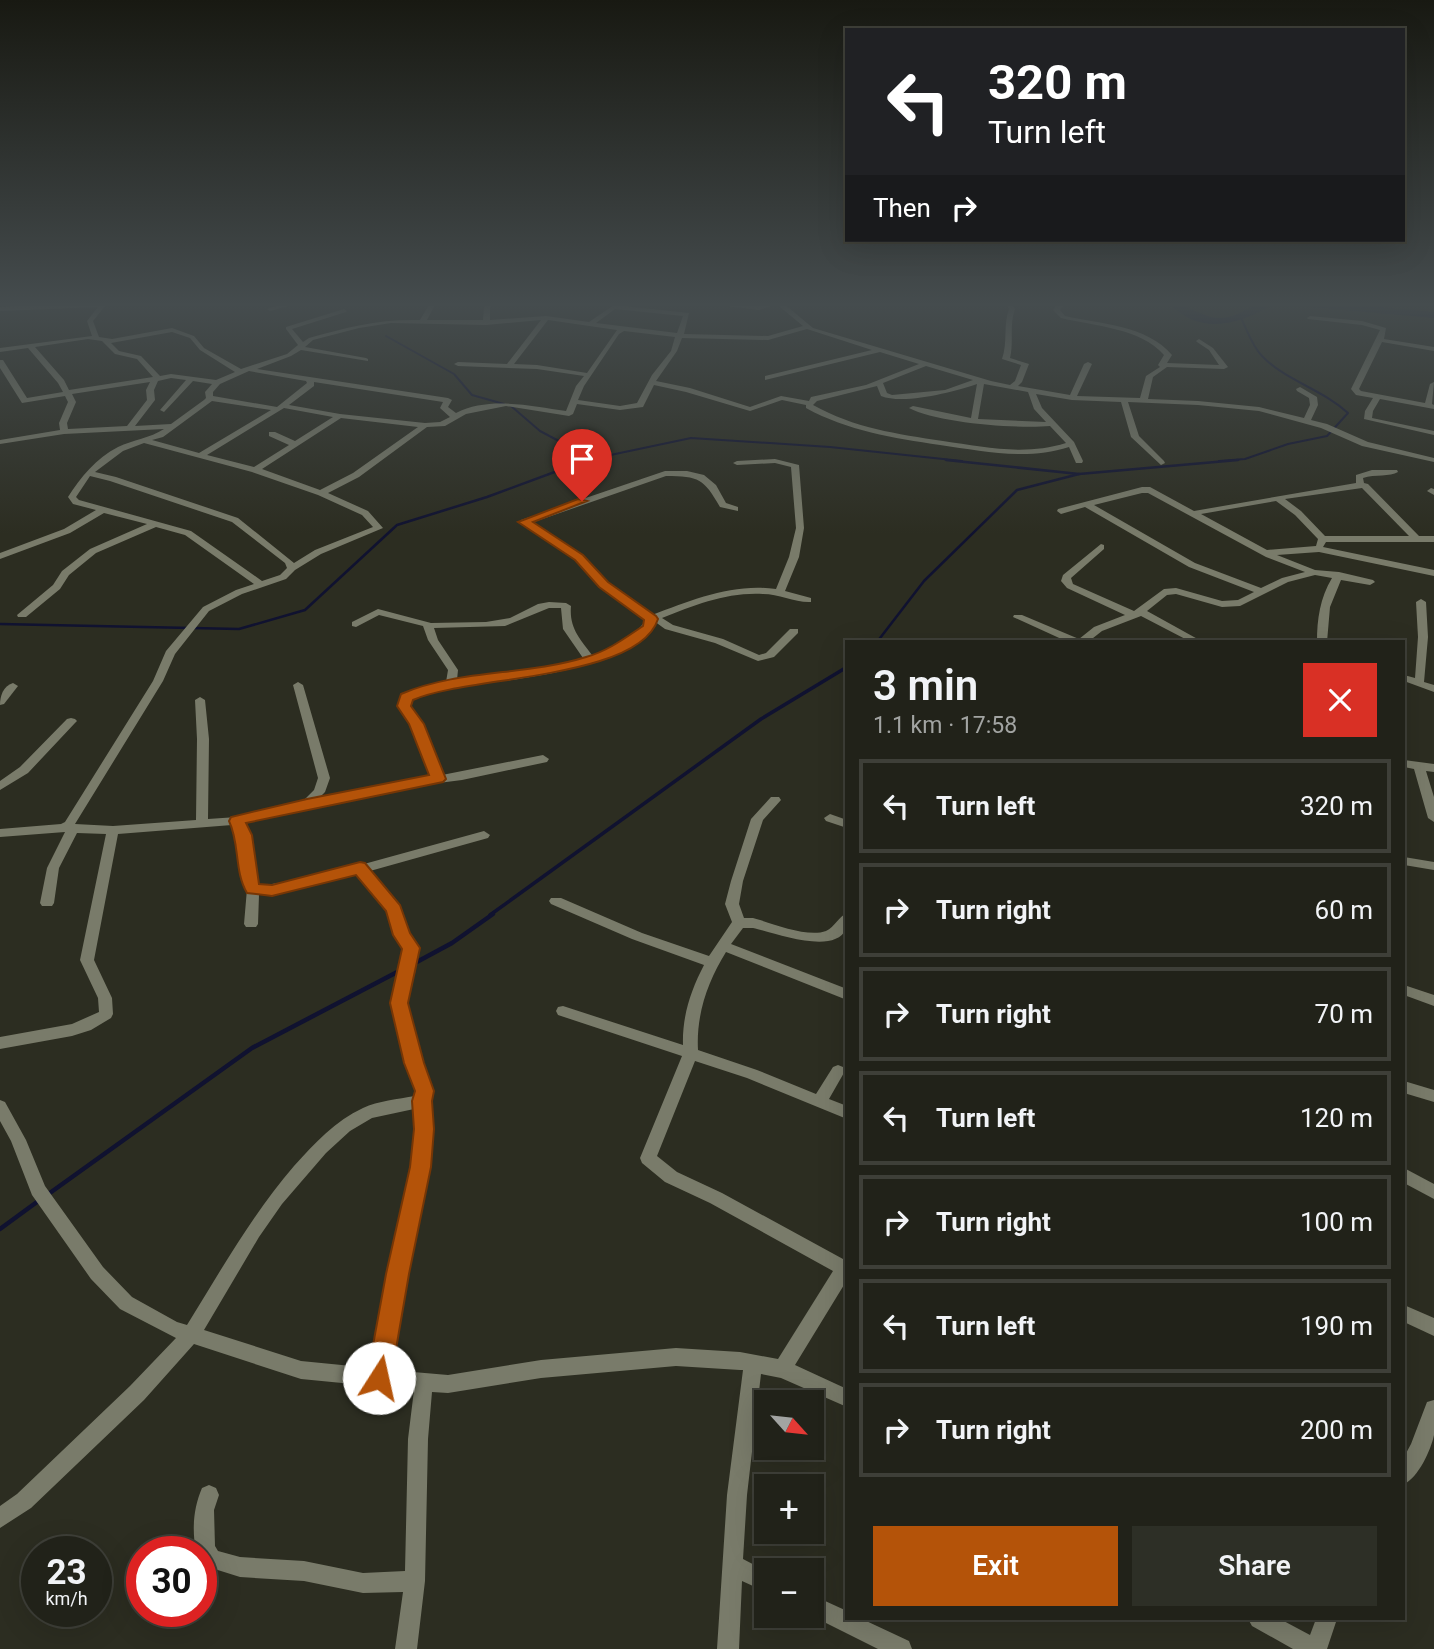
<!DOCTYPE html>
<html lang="en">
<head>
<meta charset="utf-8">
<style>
	:root { --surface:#212219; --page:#2d2f26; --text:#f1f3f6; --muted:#a2a4a2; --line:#3e3f38; --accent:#b45309 }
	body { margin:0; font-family:Roboto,sans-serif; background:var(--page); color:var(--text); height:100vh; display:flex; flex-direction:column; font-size:26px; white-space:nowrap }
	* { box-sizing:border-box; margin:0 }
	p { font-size:23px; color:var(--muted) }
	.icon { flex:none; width:38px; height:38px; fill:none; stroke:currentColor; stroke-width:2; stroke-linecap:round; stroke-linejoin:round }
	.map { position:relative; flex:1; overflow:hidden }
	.panel { position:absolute; left:845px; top:640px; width:560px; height:980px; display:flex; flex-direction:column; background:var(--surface); border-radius:0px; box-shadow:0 7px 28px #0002,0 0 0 2px var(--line) }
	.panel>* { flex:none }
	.hud { position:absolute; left:845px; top:28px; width:560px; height:214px; border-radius:0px; box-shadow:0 7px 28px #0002,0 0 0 2px var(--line); background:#202124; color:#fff; overflow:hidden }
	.needle { width:46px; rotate:117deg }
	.fabs { position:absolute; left:754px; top:1390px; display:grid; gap:14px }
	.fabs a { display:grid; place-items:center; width:70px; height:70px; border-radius:0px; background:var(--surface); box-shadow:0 7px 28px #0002,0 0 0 2px var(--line); font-size:35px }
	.speed { position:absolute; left:21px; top:1536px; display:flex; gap:14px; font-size:35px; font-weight:700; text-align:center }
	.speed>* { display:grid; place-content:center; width:91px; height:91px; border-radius:50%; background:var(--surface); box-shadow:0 7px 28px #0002,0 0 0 2px var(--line); line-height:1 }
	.speed small { font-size:18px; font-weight:400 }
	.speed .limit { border:10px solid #d22; background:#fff; color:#111 }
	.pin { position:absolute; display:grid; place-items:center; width:60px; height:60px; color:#fff; margin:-72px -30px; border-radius:50% 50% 50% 0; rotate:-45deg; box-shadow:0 0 7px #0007 }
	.pin .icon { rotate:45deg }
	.me { position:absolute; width:77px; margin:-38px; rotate:10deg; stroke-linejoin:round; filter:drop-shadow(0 0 5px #0008) }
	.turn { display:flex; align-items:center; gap:24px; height:147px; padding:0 28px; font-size:32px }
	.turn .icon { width:91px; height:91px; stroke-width:2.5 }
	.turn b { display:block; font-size:49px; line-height:60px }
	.then { display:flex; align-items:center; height:66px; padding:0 28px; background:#0003; gap:14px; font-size:26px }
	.round { display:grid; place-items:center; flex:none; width:74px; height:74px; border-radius:0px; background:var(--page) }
	.overview { display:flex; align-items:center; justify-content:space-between; height:119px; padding:0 28px }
	h1 { font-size:42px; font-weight:600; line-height:52px }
	.action { display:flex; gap:14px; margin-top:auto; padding:14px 28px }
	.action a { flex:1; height:80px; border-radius:0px; background:var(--accent); color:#fff; font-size:28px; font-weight:600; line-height:80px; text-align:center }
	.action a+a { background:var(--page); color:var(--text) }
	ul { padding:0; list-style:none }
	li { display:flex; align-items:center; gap:21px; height:94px; margin:0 14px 10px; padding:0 14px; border:4px solid var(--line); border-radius:0px }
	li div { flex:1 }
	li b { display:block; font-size:26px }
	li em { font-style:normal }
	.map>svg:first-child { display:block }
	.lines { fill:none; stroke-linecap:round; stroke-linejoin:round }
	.stream-far3 { stroke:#101230; stroke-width:2 }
	.stream-far2 { stroke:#101230; stroke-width:2.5 }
	.stream-far1 { stroke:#101230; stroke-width:3.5 }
	.stream { stroke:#101230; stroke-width:4.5 }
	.river { fill:#101230; fill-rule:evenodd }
	.minor { fill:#797b6a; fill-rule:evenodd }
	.route { fill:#b45309; stroke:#753606; stroke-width:2 }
</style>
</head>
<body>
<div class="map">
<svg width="1434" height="1649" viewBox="0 0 1434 1649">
	<rect width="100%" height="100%" fill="#2c2d21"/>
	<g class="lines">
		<g class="stream-far3">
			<path d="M386,336l68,38 18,21 32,9"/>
			<path d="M511,406l29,25 51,27"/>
			<path d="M582,461l109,-23 139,9 132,14"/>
			<path d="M1219,461l26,-2 43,-15 39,-8 21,-23c-26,-24 -62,-32 -86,-57 -10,-10 -15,-26 -21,-38"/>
		</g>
		<g class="stream-far2">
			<path d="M946,460l133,14"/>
			<path d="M0,624l239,5 66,-19 92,-85 90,-28 100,-37"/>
			<path d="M877,642l47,-61 93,-91 62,-16 159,-14"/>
		</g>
		<path class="stream-far1" d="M490,915l271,-196 86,-52"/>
		<g class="stream">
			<path d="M413,964l39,-21 41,-29"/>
			<path d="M47,1195l205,-147 151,-79"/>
			<path d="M0,1229l41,-30"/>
		</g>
		<g class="river">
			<path d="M1169,303c19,0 33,16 53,15 16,-1 23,-10 37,-14 5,-2 12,-1 17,-1 -34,20 -75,35 -107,0z"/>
			<path d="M1292,303h45l97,9v6l-137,-12z"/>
		</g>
		<g class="minor">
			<path d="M81,303h55l-31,3 -12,15 6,16 13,2 60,-11 22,8 10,12 37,21 46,-15 11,-9 -12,-16v-2l58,-18 3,2 -1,1 -54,17 11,13 6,-4c39,-11 69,-19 111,-18l10,-17h6l-9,17h56l1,-12 3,-5h6l-3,5v12l56,-4 43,6 25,-17 75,8 -5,21 84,2 35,-10 -24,-20h-8l-12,4 -57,-7 56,3 8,-3h17l30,25 178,53 19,4 5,-4 6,-16 -19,-6c6,-17 1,-34 7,-50l-4,-6h6l4,6c-6,16 -1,33 -5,49l19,6 -7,18 -4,4 52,9 14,-31 4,-2 4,2 -15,32 63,2 6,-22 14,-9 -2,-2 6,-10c-23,-27 -70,-29 -103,-37l-8,-8 5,-7h7l-5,7 5,6c35,8 82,9 107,39l-5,8 52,2 -10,-15 -12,-8 -1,-1 3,-2 14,9 15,19 -4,2 -57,-2 -14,10 -5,22 50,2 61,6 45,11 6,-13 -1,-7 -12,-7 -1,-2 4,-2 17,10 1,8 -7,15 16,4 41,18 66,16v4l-72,-16 -41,-18 -62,-17 -61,-6 -70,-3 11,34 25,25 1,2 -4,2 -30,-28 -10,-35 -49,-2 -36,-6 6,14 32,34 9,19 -1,2h-6l-7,-16c-43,14 -86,4 -129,-2 -47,-7 -92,-14 -134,-37v-3l-24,-5 -32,11 -64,-19 -32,-7 -11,22 -23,3 -43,-6 -4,10 -4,2 -63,-10 -40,8 -21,12 -18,1 -68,50 -31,16 40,18 15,17 -62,26 -26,16 -9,9 -44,15 -33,17 -34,43 -12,27 -88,143 38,2 83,-6 1,-81 -2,-39 5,-3 5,3 4,39 -1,80 29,-2 64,-14 13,-13 4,-12 -25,-93 5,-3 5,3 27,93 -5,14 -7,7 113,-23 -21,-52 -11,-18 3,-11 44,-13 2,-12 -20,-30 -5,-14 -44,-11 -23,12 -4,-1v-4l26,-13 53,14 55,-1 24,-4 28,-14 11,-2 17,1 5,3c-2,22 9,33 21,49 22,-8 40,-16 54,-35l-45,-33 -25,-27 -55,-36v-4l144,-49h22l17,4 12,10 10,18 12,4v4l-18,-4c-16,-28 -21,-31 -54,-31l-135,47 51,33 25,27 45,32c40,-15 80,-32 124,-26l13,-32 7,-29 -5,-61 -16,-4 -38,2 -4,-2 4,-2 38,-2 24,6 5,63 -5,29 -14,34 26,7v4c-15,1 -32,-8 -48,-8 -36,-2 -68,11 -101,24l11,7 50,14 36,16 7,-2 24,-24h8v4l-24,24 -16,4 -43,-18 -50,-14 -11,-8c-4,6 -7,13 -13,18 -38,30 -113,39 -161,45 -23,3 -48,4 -69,15l-2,7 13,18 20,51 101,-20 6,4 -2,3 -85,18 -47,6 -171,37 12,58 2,5h3c33,-6 69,-10 99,-23l4,1 120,-33 6,4 -2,3 -118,33 29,35 8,28 11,14 -3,25 -9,30 15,60 11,28 -3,10 3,29 -3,37 -23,107 -16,96 58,5 93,-15 135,-12 64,4 38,7 55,-88 -123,-68 -45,-21 -23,-19 -2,-5 42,-102 -124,-41 -2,-4 2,-4 5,-1 120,39c-1,-29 8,-55 21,-80l-72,-26 -81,-35 -2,-3 2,-3h10l81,35 67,23 23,-34 -7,-18 6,-23 20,-62 20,-22h8l2,3 -18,20 -20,61 -4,23 5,14h9c19,5 54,20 73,13 9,-4 12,-14 21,-18 0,5 1,12 -1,16 -12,27 -73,3 -93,-1h-10l-12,16 116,45v11l-121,-48c-18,29 -30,62 -28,98l59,20 59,24 17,-27 5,-2 5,2 2,4 -16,28 18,7v13l-100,-41 -52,-17 -38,95 20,16 45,21 121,66 4,-2v23l-52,85 52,24v18l-66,-29 -20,-4 -14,121 -4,64 23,12v21l-24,-11 -3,68h-22l10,-154 16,-125h-3l-64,-4 -135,12 -93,15 -16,-1 -4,47 -3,142 -8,68h-22l8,-57 -40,1 -59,-12 -64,-4 -35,-11 -4,-4v-10h-5c-4,-22 -3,-43 6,-64l7,-3 7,3 3,7 -5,15 1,36 3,5 22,6 64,4 59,12 42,-2 3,-132 6,-49 -113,-11 -107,-35 -50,56 -113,108 -31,20v-22l17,-12 113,-108 46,-48 -56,-29 -29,-30 -59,-84 -21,-54 -11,-20v-21l5,2 21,38 19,46 58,81 29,30 45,25 10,3c34,-55 65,-110 107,-159 21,-23 41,-45 69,-58 15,-7 35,-9 52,-12l1,-5 -9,-28 -15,-60 9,-30 3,-24 -10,-14 -6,-25 -29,-36 -26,7 -74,14 -1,29 -2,3h-10l-2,-3 3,-35 -6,-16 -9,-48 -114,9 -24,126 18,38 1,16 -2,4 -20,12 -19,6 -72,13v-12l72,-13 27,-12 -1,-14 -18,-38 26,-126 -29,-1 -18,35 -5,35 -2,3h-10l-2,-3 7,-35 18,-36 -65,5v-8l61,-5 4,-2 88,-141 13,-30 37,-44 33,-17 18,-6 -69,-49 -29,-8 -60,26 -27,22 -9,14 -34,28h-8l-1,-2 36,-30 9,-14 28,-22 57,-25 -43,-11 -34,20 -70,26v-6l64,-24 32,-19 -23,-6 -5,-7c13,-20 28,-39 50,-50 15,-7 32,-9 46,-18l-100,5 -64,10v-4l60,-10 -1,-7 9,-21 -3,-6 -43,7 -22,-35v-8h3l24,38 36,-6 -5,-9 -30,-35 -28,4v-4l92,-12 -5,-15 11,-14 -98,4v-4zM615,309l68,7 -6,17 -81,-10zM541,320l-34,44 -49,-2 -4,2 4,2 79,3 47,7 -8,10 -10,25c-35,-5 -77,-15 -110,2l-8,-6 4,-7 -4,-2 -191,-29 34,-13 10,-6 67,11v-2l-2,-1 -61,-11 8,-7 46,-12 32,-5 95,2zM548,320l69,10 -30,43 -50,-8 -23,-1zM807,329l65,21 -107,26v4l115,-28 39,12 -53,21 -55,12 -2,4 -28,-5 -31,11 -60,-19 -34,-7 21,-30 5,-13 86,2zM624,331l51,6 -4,14 -19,24 -15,28 -17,3 -42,-6 6,-14 35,-52zM172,332l18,6 10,12 35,22 -19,8 -45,-6 -11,2 -19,-20 -22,-5 -8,-8zM88,339l14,2 13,13 22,5 16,18 -84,13 -5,-10 -29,-33zM926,366l47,14 -28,10 -53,5 -5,-2 -4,-10zM249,371l57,10 1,2 -30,24 -64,-11v-4l7,-8zM171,378l15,2 -26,30 4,2 29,-31 19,3 -7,8 1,6 -2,2 -33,24 -36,2 20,-26 -1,-10 4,-9zM150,382l-4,8 1,10 -20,26 -59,3 -1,-6 9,-21 -4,-8zM314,382l129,20 -3,6 10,9 -10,5 -15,1 -85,-9 -51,-9 25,-19zM977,384l-6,34 -58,-12 -4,2c28,15 108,21 141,18l16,17c-41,13 -82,4 -123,-2 -46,-7 -89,-13 -130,-36l4,-4 60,-15 4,10c23,9 72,-4 96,-12zM984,384l44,8 6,17 12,13 -68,-3zM212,401l59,9 -72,43 -47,-13 11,-3zM284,408l49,9 -38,24 -20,-9h-6v4l20,9 -35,22 -47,-12zM341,418l77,9 -65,46 -33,17 -58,-21zM144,443l108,29 66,23 44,20 11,12 -58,23 -21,13 -56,-45 -122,-41 -21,-5 28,-21zM90,476l20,5 122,41 53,41 2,5 -7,7 -18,6 -71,-50 -112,-31 -3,-3zM549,608h12l2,21 20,29 -54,13 -72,9 1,-10 -20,-30 -4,-12 71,-2zM414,1109c6,56 -14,109 -25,164 -7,31 -12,63 -17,95l-71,-7 -97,-31 55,-93 23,-33 44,-51 24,-22 22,-13z"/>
			<path d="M286,303h13l-29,8 -3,-2z"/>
			<path d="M1310,316l52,5 24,7 -2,11 50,8v4l-52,-9 -23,47 2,2 64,12 5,-19 4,-2 -2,22 2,1v4l-54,-10 -7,12 -1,7 62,13v4l-70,-16 1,-8 8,-13 -17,-3 -5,-6 29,-59 -18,-5 -54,-6 -1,-1z"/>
			<path d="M1372,470h25l1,2c-8,5 -23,2 -35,6l1,5 4,1 51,52h15v6h-108l-3,5 111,23v6l-115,-24 -42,3 38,15 24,2 34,8 2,2 -5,3 -29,-5 -11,27 -3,35h-10c0,-23 3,-44 15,-64l-17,-3 -27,7 -48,24 -18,1 -46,-13 -9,1 -20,16 56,31h-12l-50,-26 -39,15 -14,11h-20l-55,-25 1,-2h8l57,24 15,-12 31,-12 -58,-27 -6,-7 2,-6 38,-31 3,1v4l-33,29 2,6 61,27 30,-22 12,-1 46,13 16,-1 16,-8 -65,-25 -104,-60 -24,7 -4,-3 1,-2 84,-22h8l44,24 162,-28v-8zM1362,488l47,48h-84l-24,-25 -16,-12zM1142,493h6l118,64 39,15 -23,6 -21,10 -66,-25 -101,-58zM1276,501l19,14 23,24 -2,7 -49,4 -66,-36z"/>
			<path d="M1431,488l3,1v6l-7,-4z"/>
			<path d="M1421,599l5,3 2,35 -4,45 10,3v7l-30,-11v-6l11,3 3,-41 -2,-35z"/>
			<path d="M13,683l5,3 -14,18 -4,1c0,-9 3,-19 13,-22z"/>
			<path d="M71,718l4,1 2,2 -2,2 -47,50 -28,17v-9l20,-14 47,-48z"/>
			<path d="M1404,760l30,4v8l-8,-1 8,26v25l-6,-4 -14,-49 -10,-2z"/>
			<path d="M830,814l17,6v8l-21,-7 -2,-3z"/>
			<path d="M1404,857l30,5v8l-30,-5z"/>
			<path d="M1404,985l30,10v11l-30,-11z"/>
			<path d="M1404,1081l30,9v12l-30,-9z"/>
			<path d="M1404,1168l30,16v15l-30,-16z"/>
			<path d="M1404,1305l30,13v18l-30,-14z"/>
			<path d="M1434,1400c0,11 0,24 0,35 -3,15 -16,43 -30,49v-27l7,-13 16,-42z"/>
			<path d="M812,1595l35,16v8h15l47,22 3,8h-34l-68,-34h2z"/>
			<path d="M1248,1619h32l30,16 6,-16h21l-10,30h-34l-41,-23z"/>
		</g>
	</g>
	<linearGradient id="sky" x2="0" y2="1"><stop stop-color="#181912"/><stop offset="0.57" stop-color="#454c4e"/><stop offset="1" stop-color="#454c4e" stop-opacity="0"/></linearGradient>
	<rect width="1434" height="534" fill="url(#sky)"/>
	<path class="route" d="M578,499l9,2 -54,21 50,33 25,27 48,34 2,3c-19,61 -193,57 -245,81l-2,6 13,18 22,55 -3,3 -197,41 6,12 7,49 13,1 88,-23 5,1 35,42 10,28 10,15 -12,55 16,60 10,28 -2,10 2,28 -3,38 -22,107 -18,104 -3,9 -9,3 -8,-3 -4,-9 19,-104 24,-107 4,-38 -2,-28 3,-10 -11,-28 -14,-60 12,-54 -9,-14 -7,-24 -30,-36 -84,21 -25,-3c-13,-22 -7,-49 -18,-72l2,-4 76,-18 122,-24 -20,-51 -12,-18 4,-12c58,-25 125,-18 185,-37 22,-6 39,-19 57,-31l1,-6 -45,-33 -24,-27 -57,-38z"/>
</svg>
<div class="fabs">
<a><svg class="needle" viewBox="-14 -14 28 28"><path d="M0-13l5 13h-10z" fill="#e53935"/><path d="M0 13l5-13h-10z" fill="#a2a4a2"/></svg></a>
<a>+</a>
<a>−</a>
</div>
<div class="speed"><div>23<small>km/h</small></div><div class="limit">30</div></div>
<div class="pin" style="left:582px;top:501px;background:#d93025"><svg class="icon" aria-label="arrive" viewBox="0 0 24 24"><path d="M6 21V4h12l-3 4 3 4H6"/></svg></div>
<svg class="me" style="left:379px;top:1378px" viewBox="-20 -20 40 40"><circle r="19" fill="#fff"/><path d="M0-13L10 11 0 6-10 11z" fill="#b45309"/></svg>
<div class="hud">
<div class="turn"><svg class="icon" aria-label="left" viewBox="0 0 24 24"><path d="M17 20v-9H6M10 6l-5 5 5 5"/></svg><div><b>320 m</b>Turn left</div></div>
<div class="then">Then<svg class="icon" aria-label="right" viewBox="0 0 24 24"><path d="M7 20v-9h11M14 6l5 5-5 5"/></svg></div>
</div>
<section class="panel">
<div class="overview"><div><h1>3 min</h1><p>1.1 km · 17:58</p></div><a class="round" style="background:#d93025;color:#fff"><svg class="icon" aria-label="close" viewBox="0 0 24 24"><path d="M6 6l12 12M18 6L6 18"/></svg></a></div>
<ul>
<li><svg class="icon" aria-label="left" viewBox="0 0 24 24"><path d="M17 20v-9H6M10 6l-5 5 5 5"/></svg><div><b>Turn left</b></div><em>320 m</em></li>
<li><svg class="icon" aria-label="right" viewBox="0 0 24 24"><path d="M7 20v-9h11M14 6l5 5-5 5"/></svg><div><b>Turn right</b></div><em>60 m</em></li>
<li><svg class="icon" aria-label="right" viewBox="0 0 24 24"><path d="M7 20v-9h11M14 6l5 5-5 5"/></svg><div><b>Turn right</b></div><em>70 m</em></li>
<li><svg class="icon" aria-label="left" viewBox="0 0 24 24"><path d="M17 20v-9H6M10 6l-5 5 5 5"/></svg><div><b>Turn left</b></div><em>120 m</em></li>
<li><svg class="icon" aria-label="right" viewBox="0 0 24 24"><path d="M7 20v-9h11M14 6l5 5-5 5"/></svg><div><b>Turn right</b></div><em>100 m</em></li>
<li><svg class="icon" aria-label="left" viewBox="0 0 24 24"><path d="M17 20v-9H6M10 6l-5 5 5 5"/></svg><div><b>Turn left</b></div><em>190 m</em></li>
<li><svg class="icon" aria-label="right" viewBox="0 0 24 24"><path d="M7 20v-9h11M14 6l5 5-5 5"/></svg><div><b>Turn right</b></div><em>200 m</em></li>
</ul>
<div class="action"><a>Exit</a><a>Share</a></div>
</section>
</div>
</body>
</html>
